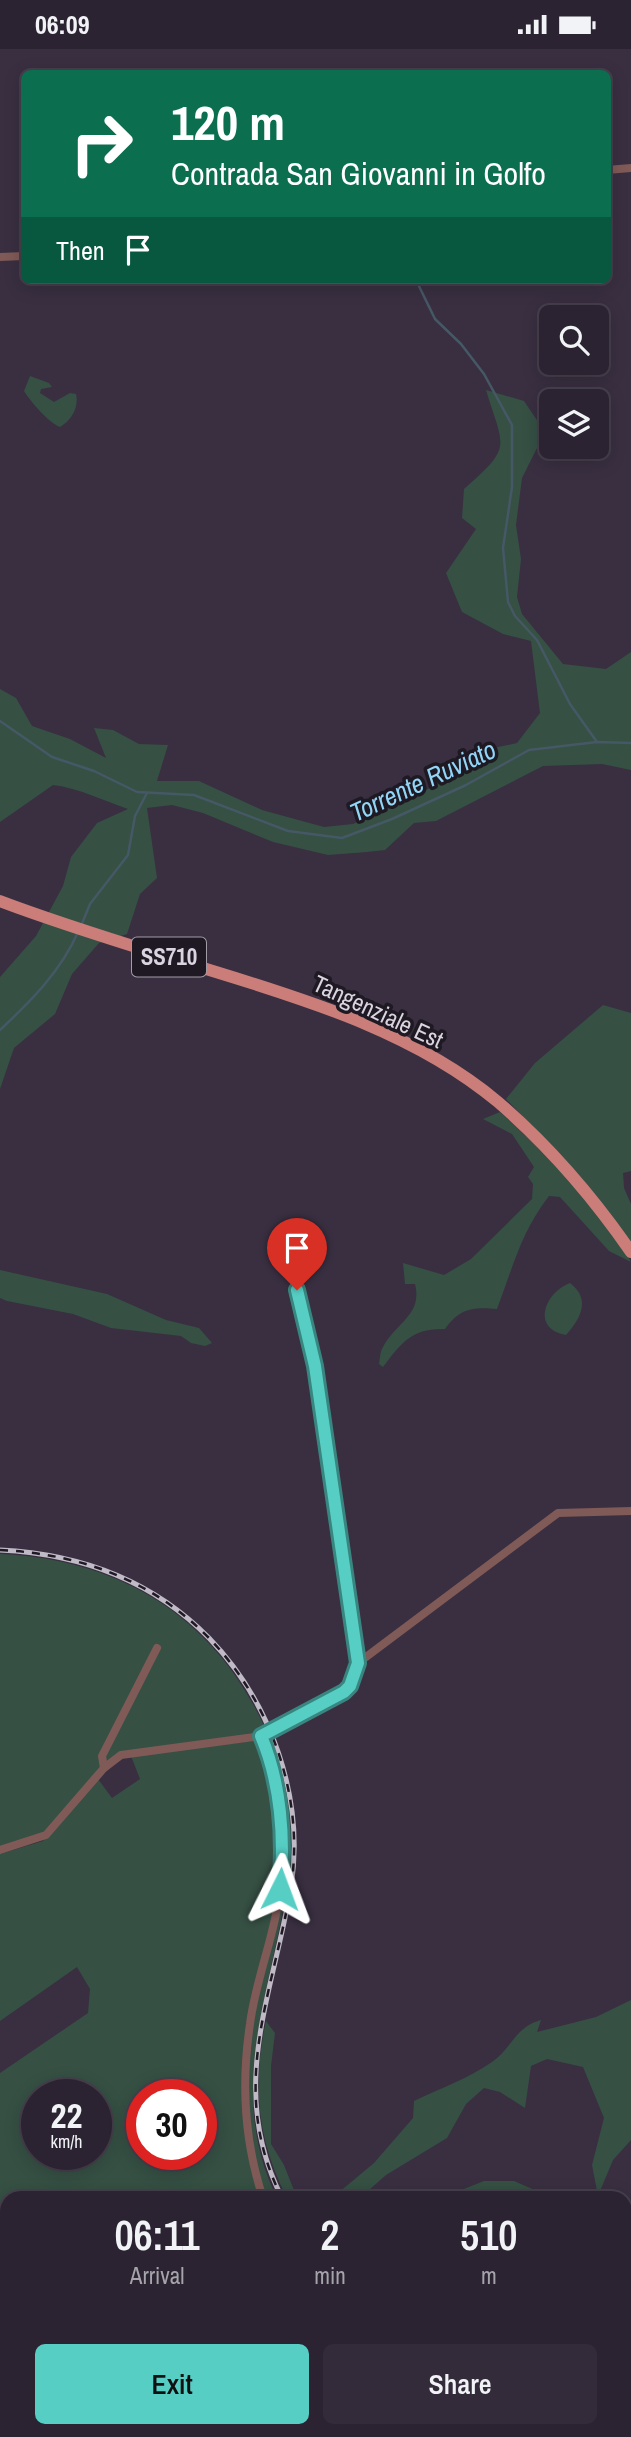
<!DOCTYPE html>
<html lang="en">
<head>
<meta charset="utf-8">
<style>
	:root { --surface:#2b2331; --page:#332b39; --text:#f1f3f6; --muted:#a6a4ab; --line:#47404d; --accent:#56cec4 }
	body { margin:0; font-family:"Archivo Narrow",sans-serif; background:var(--page); color:var(--text); height:100vh; display:flex; flex-direction:column; font-size:26px; white-space:nowrap }
	* { box-sizing:border-box; margin:0 }
	p { font-size:23px; color:var(--muted) }
	.icon { flex:none; width:38px; height:38px; fill:none; stroke:currentColor; stroke-width:2; stroke-linecap:round; stroke-linejoin:round }
	.map { position:relative; flex:1; overflow:hidden }
	.sheet { position:absolute; left:0px; top:2142px; width:632px; height:247px; display:flex; flex-direction:column; background:var(--surface); border-radius:21px 21px 0 0; box-shadow:0 4px 18px #0003,0 0 0 2px var(--line) }
	.sheet>* { flex:none }
	.top-card { position:absolute; left:21px; top:21px; width:590px; height:214px; border-radius:10px; box-shadow:0 4px 18px #0003,0 0 0 2px var(--line); background:#0b6e4f; color:#fff; overflow:hidden }
	.tools { position:absolute; left:539px; top:256px; display:grid; gap:14px }
	.tools a { display:grid; place-items:center; width:70px; height:70px; border-radius:10px; background:var(--surface); box-shadow:0 4px 18px #0003,0 0 0 2px var(--line); font-size:35px }
	.speed { position:absolute; left:21px; top:2030px; display:flex; gap:14px; font-size:35px; font-weight:700; text-align:center }
	.speed>* { display:grid; place-content:center; width:91px; height:91px; border-radius:50%; background:var(--surface); box-shadow:0 4px 18px #0003,0 0 0 2px var(--line); line-height:1 }
	.speed small { font-size:18px; font-weight:400 }
	.speed .limit { border:10px solid #d22; background:#fff; color:#111 }
	.pin { position:absolute; display:grid; place-items:center; width:60px; height:60px; color:#fff; margin:-72px -30px; border-radius:50% 50% 50% 0; rotate:-45deg; box-shadow:0 0 7px #0007 }
	.pin .icon { rotate:45deg }
	.me { position:absolute; width:77px; margin:-38px; rotate:3deg; stroke-linejoin:round; filter:drop-shadow(0 0 5px #0008) }
	.turn { display:flex; align-items:center; gap:24px; height:147px; padding:0 35px; font-size:32px }
	.turn .icon { width:91px; height:91px; stroke-width:2.5 }
	.turn b { display:block; font-size:49px; line-height:60px }
	.then { display:flex; align-items:center; height:66px; padding:0 35px; background:#0003; gap:14px; font-size:26px }
	.eta { display:flex; justify-content:space-evenly; align-items:center; height:119px; text-align:center }
	.eta b { font-size:42px; font-weight:600; line-height:49px }
	.button { display:flex; gap:14px; margin-top:auto; padding:14px 35px }
	.button a { flex:1; height:80px; border-radius:10px; background:var(--accent); color:#111; font-size:28px; font-weight:600; line-height:80px; text-align:center }
	.button a+a { background:var(--page); color:var(--text) }
	.status { display:flex; justify-content:space-between; align-items:center; height:49px; padding:0 35px; background:var(--surface); direction:ltr }
	.status svg { height:19px; fill:currentColor }
	.map>svg:first-child { display:block }
	.green { fill:#365044; fill-rule:evenodd }
	.lines { fill:none; stroke-linecap:round; stroke-linejoin:round }
	.stream { stroke:#455865; stroke-width:2.5 }
	.street { stroke:#805a57; stroke-width:8 }
	.primary { stroke:#ca7d79; stroke-width:12 }
	.rail-casing { stroke:#c0b9c6; stroke-width:5 }
	.rail { stroke:#1e1922; stroke-width:2.5; stroke-dasharray:8; stroke-linecap:butt }
	.route-casing { stroke:#38867f; stroke-width:18 }
	.route { stroke:#56cec4; stroke-width:12 }
	.labels { text-anchor:middle; stroke-width:7; stroke-linejoin:round; paint-order:stroke }
	.shield { fill:#1e1922; stroke:#a29ca7; stroke-width:2 }
	.shield-label { font-size:23px; font-weight:bold; fill:#dad4e0 }
	.street-label { font-size:24px; fill:#dad4e0; stroke:#1e1922 }
	.water-label { font-size:26px; font-style:italic; fill:#91d5f7; stroke:#1e1922 }
</style>
</head>
<body>
<div class="status"><b>06:09</b><svg viewBox="0 0 49 12"><path d="M0 12V9h3v3zM5 12V6h3v6zM10 12V3h3v9zM15 12V0h3v12zM26 1h20v11H26zM47 4h2v5h-2z"/></svg></div>
<div class="map">
<svg width="631" height="2388" viewBox="0 0 631 2388">
	<rect width="100%" height="100%" fill="#392f41"/>
	<g class="green">
		<path d="M30,327l19,7 3,4 -11,2 -1,4 14,9 16,-9 6,1c3,13 -4,26 -16,33 -12,-5 -29,-25 -36,-36z"/>
		<path d="M486,341l38,11 21,31 -23,46 -6,47 5,34 -4,38 5,17 41,50 43,5 25,-17v118l-29,-6 -59,2 -107,55 -22,2 -29,27 -18,2 -39,3 -55,-13 -70,-29 -31,-8 -25,3 10,70 -17,16 -13,40 -28,9 -27,31 -17,40 -41,34 -14,41v-112l36,-41 27,-50 8,-29 26,-34 31,-14c-24,-8 -49,-21 -75,-24l-53,37v-133l16,9 16,28 38,13 36,19 -12,-30 19,2 26,14 29,1 -11,36h42l63,29 62,17 29,-3 120,-56 16,-19 28,-6 23,-30 -9,-72 -28,-7 -41,-22 -16,-39 30,-44 -14,-11 2,-29c49,-43 40,-40 22,-99z"/>
		<path d="M603,956l28,8v158l-8,2 1,15 7,16v39l-47,-62 -78,-82 29,-36z"/>
		<path d="M500,1063c46,42 102,95 131,150l-22,-11 -49,-54 -11,-1c-28,36 -36,71 -52,113 -24,-2 -37,-1 -52,20 -33,-1 -43,13 -62,38l-4,-3c1,-5 1,-13 4,-17 12,-24 40,-32 32,-63h-10l-2,-21 41,12 27,-16 61,-60 1,-15 -5,-7 6,-10 -22,-33 -29,-15z"/>
		<path d="M0,1221l107,24 59,26 33,8 13,15 -7,3 -14,-3 -10,-7 -70,-8 -38,-14 -66,-13 -7,-3z"/>
		<path d="M570,1234c21,16 11,35 -4,52 -35,-6 -22,-42 4,-52z"/>
		<path d="M0,1505c122,5 217,65 267,178l-149,22 -73,79 -45,14z"/>
		<path d="M269,1690c74,148 -70,302 8,459h-270v172l-7,-10v-287l88,-60 2,-24 -13,-22 -77,54v-167l43,-13 55,-62 14,19 28,-19 -9,-23zM37,2046h59v59h-59zM142,2046h59v59h-59z"/>
		<path d="M631,1951v140l-18,20 -15,36 -6,-31 12,-47 -21,-51 -36,-8 -16,7 -6,42 -25,-16 -16,-4 -18,16 -19,34 -61,37 -26,23h-28l42,-35 39,-45 1,-17c27,-13 53,-22 78,-39 20,-14 23,-35 49,-42l-4,12 59,-15z"/>
		<path d="M266,1972l9,12 -4,33v78l13,21 13,33h-10c-30,-59 -35,-113 -21,-177z"/>
		<path d="M484,2132h30l23,10 3,7h-84l8,-9z"/>
		<path d="M325,2382h234l6,6h-236z"/>
	</g>
	<g class="lines">
		<g class="stream">
			<path d="M416,231l19,39 26,25 23,30 28,51v62l-9,61 5,54 7,14 22,24 33,64 27,38"/>
			<path d="M0,672l52,36 42,14 43,21 57,3 94,36 54,7 50,-19 74,-34 63,-35 68,-8 34,1"/>
			<path d="M81,877l9,-22 38,-49 7,-39 12,-23"/>
			<path d="M0,981c31,-29 61,-59 78,-98"/>
		</g>
		<g class="street">
			<path d="M607,121l24,-2"/>
			<path d="M0,208l24,-1"/>
			<path d="M358,1614l200,-150 73,-2"/>
			<path d="M261,1687c21,50 26,115 17,168 -7,41 -23,80 -28,120 -9,60 -6,117 13,174"/>
			<path d="M104,1719l-2,-12 55,-108"/>
			<path d="M0,1801l46,-15 58,-67 17,-13 140,-19 83,-44 6,-6 8,-23 -43,-297 -18,-76"/>
			<path d="M319,2382l4,6"/>
			<path d="M549,2382l6,6"/>
			<path d="M469,2388l13,-6"/>
		</g>
		<path class="primary" d="M0,852c71,27 144,48 216,71 98,30 202,63 282,130 51,44 95,95 133,150"/>
		<g class="rail-casing">
			<g id="rail">
				<path d="M0,1501c81,4 152,30 209,88 62,64 96,160 82,249 -19,111 -64,202 -9,311"/>
				<path d="M565,2382l6,6"/>
			</g>
		</g>
		<use href="#rail" class="rail"/>
	</g>
	<g class="lines">
		<g class="route-casing">
			<path id="route" d="M280,1840c5,-50 1,-106 -19,-153l83,-44 6,-6 8,-23 -43,-297 -18,-76"/>
		</g>
		<use href="#route" class="route"/>
	</g>
	<g class="labels">
		<rect class="shield" x="132" y="888.5" width="74" height="39" rx="5"/>
		<g class="shield-label">
			<text x="169" y="916">SS710</text>
		</g>
		<g class="street-label">
			<text transform="translate(378 963) rotate(25)" y="8">Tangenziale Est</text>
		</g>
		<g class="water-label">
			<text transform="translate(423 732) rotate(-25)" y="9">Torrente Ruviato</text>
		</g>
	</g>
</svg>
<div class="tools">
<a><svg class="icon" aria-label="search" viewBox="0 0 24 24"><circle cx="10" cy="10" r="6"/><path d="M15 15l6 6"/></svg></a>
<a><svg class="icon" aria-label="layers" viewBox="0 0 24 24"><path d="M12 4l9 5-9 5-9-5zM3 14l9 5 9-5"/></svg></a>
</div>
<div class="speed"><div>22<small>km/h</small></div><div class="limit">30</div></div>
<div class="pin" style="left:297px;top:1241px;background:#d93025"><svg class="icon" aria-label="arrive" viewBox="0 0 24 24"><path d="M6 21V4h12l-3 4 3 4H6"/></svg></div>
<svg class="me" style="left:280px;top:1840px" viewBox="-20 -20 40 40"><path d="M0-17L14 15 0 8-14 15z" fill="#56cec4" stroke="#fff" stroke-width="4"/></svg>
<div class="top-card">
<div class="turn"><svg class="icon" aria-label="right" viewBox="0 0 24 24"><path d="M7 20v-9h11M14 6l5 5-5 5"/></svg><div><b>120 m</b>Contrada San Giovanni in Golfo</div></div>
<div class="then">Then<svg class="icon" aria-label="arrive" viewBox="0 0 24 24"><path d="M6 21V4h12l-3 4 3 4H6"/></svg></div>
</div>
<section class="sheet">
<div class="eta">
<div><b>06:11</b><p>Arrival</p></div>
<div><b>2</b><p>min</p></div>
<div><b>510</b><p>m</p></div>
</div>
<div class="button"><a>Exit</a><a>Share</a></div>
</section>
</div>
</body>
</html>
